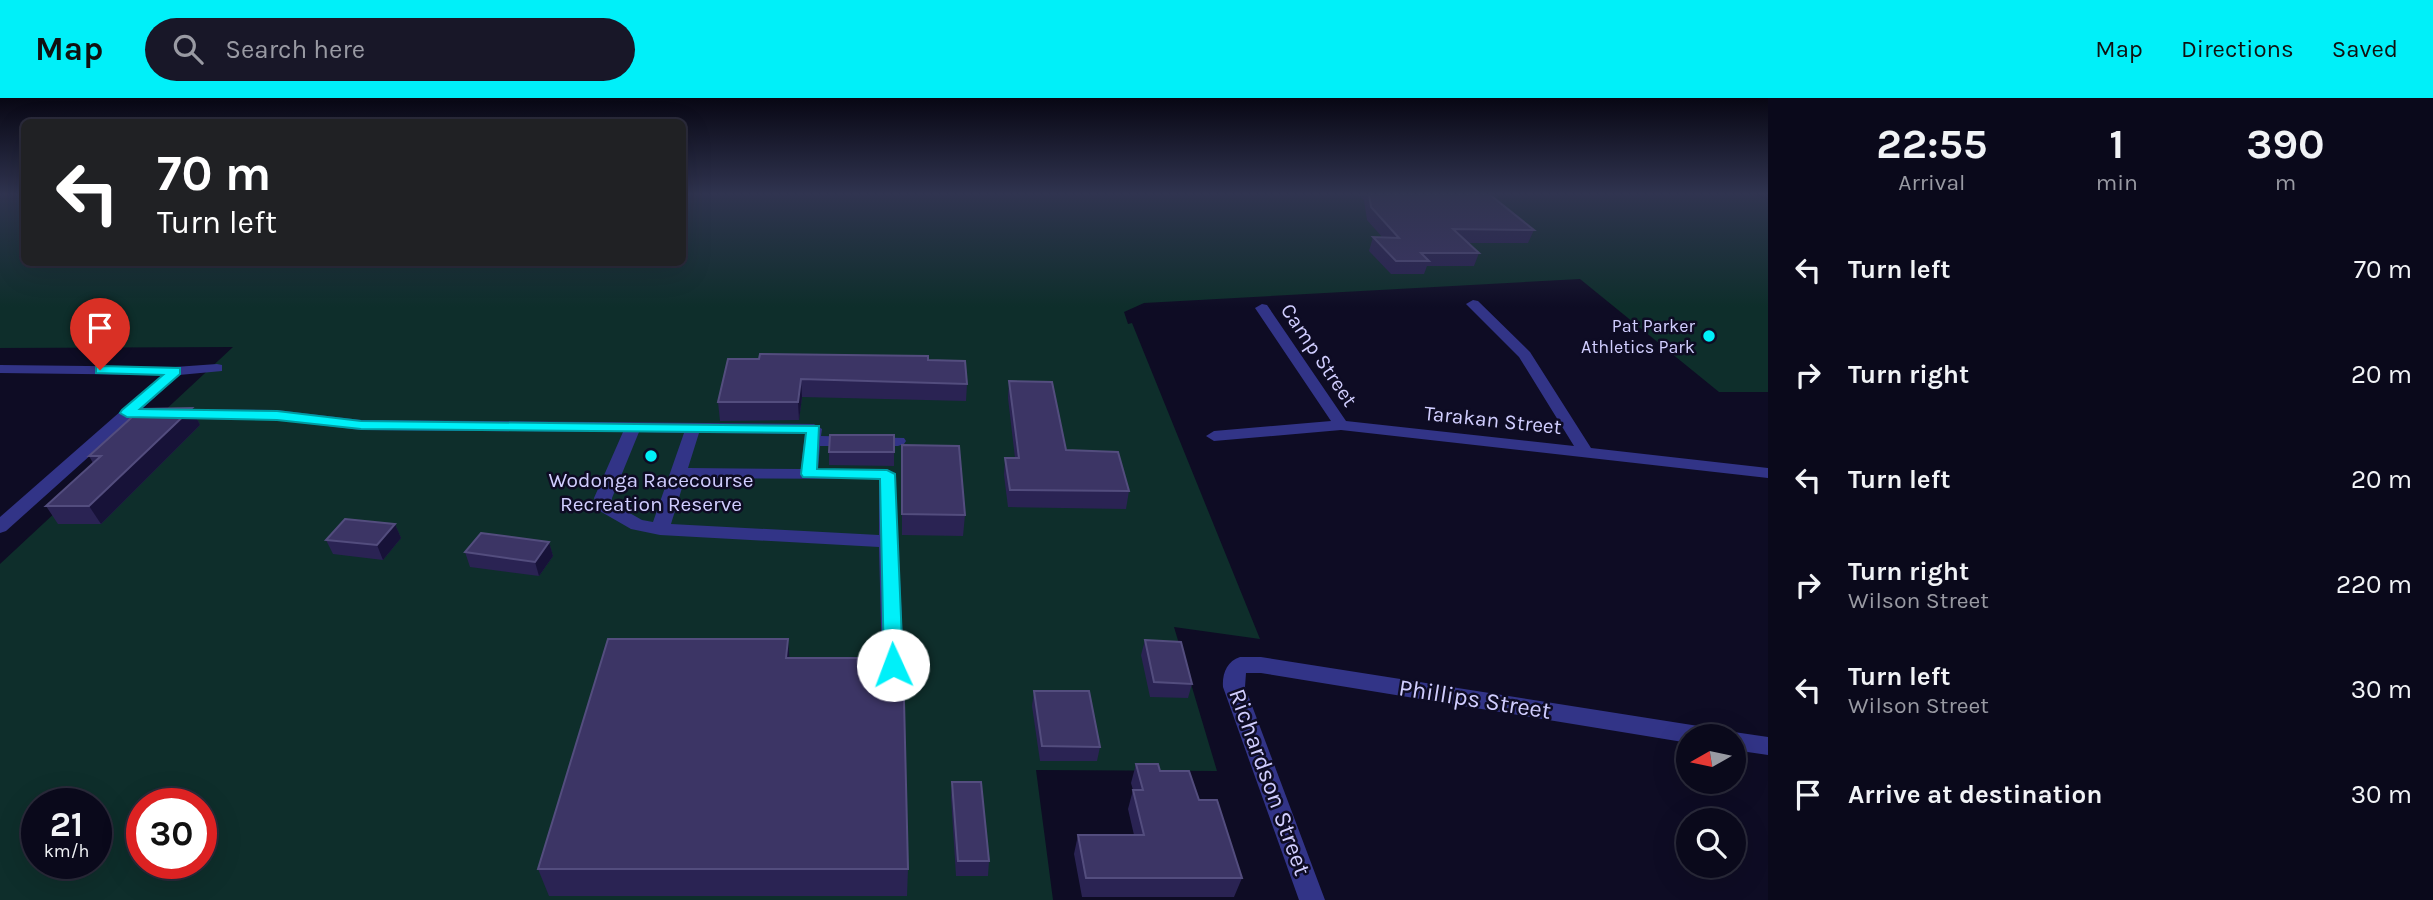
<!DOCTYPE html>
<html lang="en">
<head>
<meta charset="utf-8">
<style>
	:root { --surface:#0a091b; --page:#181728; --text:#f1f3f6; --muted:#999aa3; --line:#2a2a3a; --accent:#00f0f9 }
	body { margin:0; font-family:Karla,sans-serif; background:var(--page); color:var(--text); height:100vh; display:flex; flex-direction:column; font-size:26px; white-space:nowrap }
	* { box-sizing:border-box; margin:0 }
	p { font-size:23px; color:var(--muted) }
	.icon { flex:none; width:38px; height:38px; fill:none; stroke:currentColor; stroke-width:2; stroke-linecap:round; stroke-linejoin:round }
	.map { position:relative; flex:1; overflow:hidden }
	.details { display:flex; flex-direction:column; background:var(--surface); width:665px }
	.details>* { flex:none }
	.guide { position:absolute; left:21px; top:21px; width:665px; height:147px; border-radius:10px; box-shadow:0 7px 28px #0002,0 0 0 2px var(--line); background:#202124; color:#fff; overflow:hidden }
	.needle { width:46px; rotate:261deg }
	.tools { position:absolute; left:1676px; top:626px; display:grid; gap:14px }
	.tools a { display:grid; place-items:center; width:70px; height:70px; border-radius:50%; background:var(--surface); box-shadow:0 7px 28px #0002,0 0 0 2px var(--line); font-size:35px }
	.speed { position:absolute; left:21px; top:690px; display:flex; gap:14px; font-size:35px; font-weight:700; text-align:center }
	.speed>* { display:grid; place-content:center; width:91px; height:91px; border-radius:50%; background:var(--surface); box-shadow:0 7px 28px #0002,0 0 0 2px var(--line); line-height:1 }
	.speed small { font-size:18px; font-weight:400 }
	.speed .limit { border:10px solid #d22; background:#fff; color:#111 }
	.pin { position:absolute; display:grid; place-items:center; width:60px; height:60px; color:#fff; margin:-72px -30px; border-radius:50% 50% 50% 0; rotate:-45deg; box-shadow:0 0 7px #0007 }
	.pin .icon { rotate:45deg }
	.me { position:absolute; width:77px; margin:-38px; rotate:358deg; stroke-linejoin:round; filter:drop-shadow(0 0 5px #0008) }
	.turn { display:flex; align-items:center; gap:24px; height:147px; padding:0 21px; font-size:32px }
	.turn .icon { width:91px; height:91px; stroke-width:2.5 }
	.turn b { display:block; font-size:49px; line-height:60px }
	.eta { display:flex; justify-content:space-evenly; align-items:center; height:119px; text-align:center }
	.eta b { font-size:42px; font-weight:700; line-height:49px }
	ul { padding:0; list-style:none }
	li { display:flex; align-items:center; gap:21px; height:105px; padding:0 21px }
	li div { flex:1 }
	li b { display:block; font-size:26px }
	li em { font-style:normal }
	header { display:flex; align-items:center; gap:42px; box-sizing:border-box; height:98px; padding:0 35px; background:var(--accent); color:#111 }
	header strong { font-size:33px }
	nav { display:flex; gap:38px; margin-inline-start:auto; font-size:24px }
	.search { width:490px; height:63px; background:var(--page); display:flex; align-items:center; gap:18px; box-sizing:border-box; padding:0 24px; border-radius:38px; color:var(--muted); font-size:26px }
	main { display:flex; flex:1; min-height:0 }
	.map>svg:first-child { display:block }
	.green { fill:#0e2e2b; fill-rule:evenodd }
	.lines { fill:none; stroke-linecap:round; stroke-linejoin:round }
	.street { fill:#323487; fill-rule:evenodd }
	.wall { fill:#2a2353 }
	.shaded-wall { fill:#171238 }
	.building { fill:#3c3565; stroke:#534d7e; stroke-width:2 }
	.route { fill:#00f0f9; stroke:#009ca2; stroke-width:2 }
	.poi-dot { fill:#00f0f9; stroke:#0e0c24; stroke-width:2.5 }
	.labels { text-anchor:middle; stroke-width:5; stroke-linejoin:round; paint-order:stroke }
	.far-poi-label { font-size:18px; fill:#d1ceff; stroke:#0e0c24; text-anchor:end }
	.street-label { font-size:21px; fill:#d1ceff; stroke:#0e0c24 }
	.poi-label { font-size:21px; fill:#d1ceff; stroke:#0e0c24 }
	.near-street-label { font-size:24px; fill:#d1ceff; stroke:#0e0c24 }
</style>
</head>
<body>
<header>
<strong>Map</strong>
<div class="search"><svg class="icon" aria-label="search" viewBox="0 0 24 24"><circle cx="10" cy="10" r="6"/><path d="M15 15l6 6"/></svg>Search here</div>
<nav><a>Map</a><a>Directions</a><a>Saved</a></nav>
</header>
<main>
<div class="map">
<svg width="1768" height="802" viewBox="0 0 1768 802">
	<rect width="100%" height="100%" fill="#0e0c24"/>
	<path class="green" d="M0,96h24v68h658l1,-68h1069l16,6v192h-49l-139,-113 -436,24 -20,9 4,12 4,-1 128,316 -86,-12 43,144 -181,-1 17,130h-1053v-336l233,-217 -233,1zM37,705h59v60h-59zM142,705h59v60h-59z"/>
	<g class="lines">
		<g class="street">
			<path d="M1473,202l5,1 52,51 61,96 177,20v10l-427,-48 -127,11 -8,-5 8,-5 117,-10 -76,-113 7,-4 5,1 79,116 228,25 -55,-89 -53,-53z"/>
			<path d="M217,266l5,1v6l-43,4 -37,34 135,1 84,10 453,4 8,5 -1,7 83,2 2,3 -2,3 -6,2h-78l-2,23h69l8,5 9,191 -3,6 -8,2 -8,-2 -3,-6 -3,-118 -219,-12 -29,-6 -33,-19 -4,-12 29,-66 -262,-2 -84,-10 -145,-2 -126,113 -6,2v-16l162,-142 -162,-2v-8l175,2zM639,334l45,1 -31,89 -11,-2 -30,-17v-5zM699,335l106,1 -4,35 -113,-1zM685,380l194,1v56l-208,-11z"/>
			<path d="M1240,559h21l450,71 8,2 3,7h-33v6l-428,-70h-15l-1,14 80,213h-26l-76,-213c-1,-13 4,-26 17,-30z"/>
			<path d="M1734,634l34,5v18l-34,-5v-13h-9z"/>
		</g>
	</g>
	<g class="wall">
		<path d="M1358,96h131l45,36 -6,13h-61l12,10 -5,13h-47l-3,8h-33l-22,-23 4,-14 10,1 -16,-18 -3,-20z"/>
		<path d="M728,261l200,1 39,24 -1,17 -164,-4 -3,23 -79,1 -2,-19z"/>
		<path d="M1009,283l57,69 63,41 -3,18 -118,-2 -4,-32 1,-17h10l-7,-60z"/>
		<path d="M192,310l8,17 -99,99h-43l-12,-18 47,-43 -4,-7z"/>
		<path d="M894,337v31l-65,-1v-13z"/>
		<path d="M902,347l63,70 -2,21 -61,-1z"/>
		<path d="M395,426l6,14 -18,22 -50,-6 -7,-14z"/>
		<path d="M549,444l4,14 -14,20 -69,-9 -5,-15z"/>
		<path d="M1145,542l47,44 -4,14 -38,-1 -9,-42z"/>
		<path d="M789,560l119,211 -1,27h-358l-11,-27z"/>
		<path d="M1034,593l66,56 -3,14h-57l-8,-55z"/>
		<path d="M1136,666l24,7 39,29 43,78 -8,19h-152l-8,-43 4,-19h56l-6,-26 5,-19 -2,-7z"/>
		<path d="M952,684l37,79 -1,15h-32l-5,-79z"/>
	</g>
	<g class="shaded-wall">
		<path d="M801,281l1,18 -3,23 -1,-18z"/>
		<path d="M192,310l8,17 -99,99 -12,-18z"/>
		<path d="M395,426l6,14 -18,22 -6,-15z"/>
		<path d="M549,444l4,14 -14,20 -4,-14z"/>
		<path d="M788,541l2,28 -4,-9z"/>
	</g>
	<g class="building">
		<path d="M1369,96h120l45,36 -81,-1 26,24h-58l8,8h-33l-23,-24 26,1 -28,-31z"/>
		<path d="M760,256l168,2v4l37,1 2,23 -166,-5 -3,23h-80l10,-43h31z"/>
		<path d="M1009,283l43,1 14,68 52,2 11,39 -119,-1 -5,-32h14z"/>
		<path d="M192,310l-103,98h-43l55,-50h-12l52,-47z"/>
		<path d="M830,337h64v17h-65z"/>
		<path d="M902,347l57,1 6,69 -63,-1z"/>
		<path d="M345,421l50,5 -18,21 -51,-5z"/>
		<path d="M481,435l68,9 -14,20 -70,-10z"/>
		<path d="M608,541h180l-2,19h117l5,211h-370z"/>
		<path d="M1145,542l36,2 11,42 -38,-2z"/>
		<path d="M1034,593h55l11,56 -58,-1z"/>
		<path d="M1136,666h22l2,7h29l10,29h18l25,78h-156l-8,-43h66l-11,-45h10z"/>
		<path d="M952,684h29l8,79h-31z"/>
	</g>
	<linearGradient id="sky" x2="0" y2="1"><stop stop-color="#080714"/><stop offset="0.46" stop-color="#303450"/><stop offset="1" stop-color="#303450" stop-opacity="0"/></linearGradient>
	<rect width="1768" height="209" fill="url(#sky)"/>
	<path class="route" d="M100,268l80,2v6l-40,35 137,2 84,10 458,5 -2,43 70,1 8,4 8,191 -10,7 -9,-7 -4,-186 -77,-2 -2,-3 5,-41 -445,-4 -84,-9 -150,-3 -7,-4 2,-3 41,-35 -67,-2v-6z"/>
	<g class="poi-dot">
		<circle cx="1709" cy="238" r="7"/>
		<circle cx="651" cy="358" r="7"/>
	</g>
	<g class="labels">
		<g class="far-poi-label">
			<text x="1695" y="234">Pat Parker<tspan x="1695" dy="21">Athletics Park</tspan></text>
		</g>
		<g class="street-label">
			<text transform="translate(1319 257) rotate(56)" y="7">Camp Street</text>
			<text transform="translate(1493 322) rotate(6)" y="7">Tarakan Street</text>
		</g>
		<g class="poi-label">
			<text x="651" y="389">Wodonga Racecourse<tspan x="651" dy="24">Recreation Reserve</tspan></text>
		</g>
		<g class="near-street-label">
			<text transform="translate(1475 601) rotate(9)" y="8">Phillips Street</text>
			<text transform="translate(1270 684) rotate(70)" y="8">Richardson Street</text>
		</g>
	</g>
</svg>
<div class="tools">
<a><svg class="needle" viewBox="-14 -14 28 28"><path d="M0-13l5 13h-10z" fill="#e53935"/><path d="M0 13l5-13h-10z" fill="#999aa3"/></svg></a>
<a><svg class="icon" aria-label="search" viewBox="0 0 24 24"><circle cx="10" cy="10" r="6"/><path d="M15 15l6 6"/></svg></a>
</div>
<div class="speed"><div>21<small>km/h</small></div><div class="limit">30</div></div>
<div class="pin" style="left:100px;top:272px;background:#d93025"><svg class="icon" aria-label="arrive" viewBox="0 0 24 24"><path d="M6 21V4h12l-3 4 3 4H6"/></svg></div>
<svg class="me" style="left:893px;top:567px" viewBox="-20 -20 40 40"><circle r="19" fill="#fff"/><path d="M0-13L10 11 0 6-10 11z" fill="#00f0f9"/></svg>
<div class="guide">
<div class="turn"><svg class="icon" aria-label="left" viewBox="0 0 24 24"><path d="M17 20v-9H6M10 6l-5 5 5 5"/></svg><div><b>70 m</b>Turn left</div></div>
</div>
</div>
<section class="details">
<div class="eta">
<div><b>22:55</b><p>Arrival</p></div>
<div><b>1</b><p>min</p></div>
<div><b>390</b><p>m</p></div>
</div>
<ul>
<li><svg class="icon" aria-label="left" viewBox="0 0 24 24"><path d="M17 20v-9H6M10 6l-5 5 5 5"/></svg><div><b>Turn left</b></div><em>70 m</em></li>
<li><svg class="icon" aria-label="right" viewBox="0 0 24 24"><path d="M7 20v-9h11M14 6l5 5-5 5"/></svg><div><b>Turn right</b></div><em>20 m</em></li>
<li><svg class="icon" aria-label="left" viewBox="0 0 24 24"><path d="M17 20v-9H6M10 6l-5 5 5 5"/></svg><div><b>Turn left</b></div><em>20 m</em></li>
<li><svg class="icon" aria-label="right" viewBox="0 0 24 24"><path d="M7 20v-9h11M14 6l5 5-5 5"/></svg><div><b>Turn right</b><p>Wilson Street</p></div><em>220 m</em></li>
<li><svg class="icon" aria-label="left" viewBox="0 0 24 24"><path d="M17 20v-9H6M10 6l-5 5 5 5"/></svg><div><b>Turn left</b><p>Wilson Street</p></div><em>30 m</em></li>
<li><svg class="icon" aria-label="arrive" viewBox="0 0 24 24"><path d="M6 21V4h12l-3 4 3 4H6"/></svg><div><b>Arrive at destination</b></div><em>30 m</em></li>
</ul>
</section>
</main>
</body>
</html>
